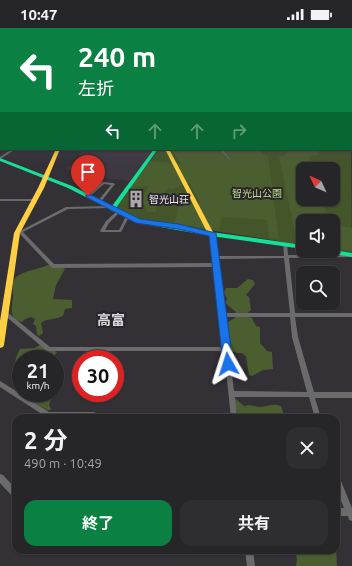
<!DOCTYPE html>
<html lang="ja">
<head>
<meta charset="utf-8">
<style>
	:root { --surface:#262528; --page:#2e2d30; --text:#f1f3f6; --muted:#a4a5a8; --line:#424245; --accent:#0b8043 }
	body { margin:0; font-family:Ubuntu,"Noto Sans JP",sans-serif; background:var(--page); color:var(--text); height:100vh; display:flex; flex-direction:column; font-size:15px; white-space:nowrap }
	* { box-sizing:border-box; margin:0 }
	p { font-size:13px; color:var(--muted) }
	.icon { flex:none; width:22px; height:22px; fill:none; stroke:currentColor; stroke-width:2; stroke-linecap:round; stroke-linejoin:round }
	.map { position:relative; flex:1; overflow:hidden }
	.drawer { position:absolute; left:12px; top:386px; width:328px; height:140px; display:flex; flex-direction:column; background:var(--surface); border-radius:12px; box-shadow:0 1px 3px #0004,0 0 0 1px var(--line) }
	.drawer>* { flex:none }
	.guide { position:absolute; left:0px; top:0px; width:352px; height:122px; box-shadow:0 1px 3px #0004,0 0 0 1px var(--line); background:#0b8043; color:#fff; overflow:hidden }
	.needle { width:26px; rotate:314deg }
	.fabs { position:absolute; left:296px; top:134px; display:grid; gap:8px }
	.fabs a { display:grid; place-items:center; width:44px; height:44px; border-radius:8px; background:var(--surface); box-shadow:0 1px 3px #0004,0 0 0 1px var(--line); font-size:20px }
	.speed { position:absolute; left:12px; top:322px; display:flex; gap:8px; font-size:20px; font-weight:700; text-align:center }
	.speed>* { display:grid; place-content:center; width:52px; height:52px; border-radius:50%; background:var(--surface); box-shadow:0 1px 3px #0004,0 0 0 1px var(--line); line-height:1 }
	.speed small { font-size:10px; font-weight:400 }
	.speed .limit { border:6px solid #d22; background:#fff; color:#111 }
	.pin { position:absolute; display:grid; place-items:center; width:34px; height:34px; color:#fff; margin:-41px -17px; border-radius:50% 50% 50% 0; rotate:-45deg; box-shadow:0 0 4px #0007 }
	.pin .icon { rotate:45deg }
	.me { position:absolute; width:44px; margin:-22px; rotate:354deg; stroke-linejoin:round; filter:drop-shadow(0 0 3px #0008) }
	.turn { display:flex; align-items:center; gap:14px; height:84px; padding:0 12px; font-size:18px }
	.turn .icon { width:52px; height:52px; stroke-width:2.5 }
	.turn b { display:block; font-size:28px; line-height:34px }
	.lanes { display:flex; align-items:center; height:38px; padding:0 12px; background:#0003; justify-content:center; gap:20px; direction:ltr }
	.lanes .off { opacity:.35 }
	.round { display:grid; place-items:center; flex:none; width:42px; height:42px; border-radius:12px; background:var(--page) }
	.summary { display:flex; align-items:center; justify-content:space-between; height:68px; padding:0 12px }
	h1 { font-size:24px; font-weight:700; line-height:30px }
	.primary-button { display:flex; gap:8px; margin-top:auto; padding:8px 12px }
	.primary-button a { flex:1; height:46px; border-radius:12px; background:var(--accent); color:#fff; font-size:16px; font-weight:700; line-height:46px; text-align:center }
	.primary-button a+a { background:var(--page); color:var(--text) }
	.status { display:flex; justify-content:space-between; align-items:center; height:28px; padding:0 20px; background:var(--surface); direction:ltr }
	.status svg { height:11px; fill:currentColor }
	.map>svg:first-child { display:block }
	.built { fill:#3e3842 }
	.green { fill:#435529; fill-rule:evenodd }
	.forest { fill:#4b5e30 }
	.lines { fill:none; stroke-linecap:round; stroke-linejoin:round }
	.stream { stroke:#6076a5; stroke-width:1 }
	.street { fill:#6b6b6b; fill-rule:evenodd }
	.fast { fill:#16e098; fill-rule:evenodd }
	.slow { fill:#ffcf43; fill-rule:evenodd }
	.route { fill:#1a73e8; stroke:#114b97 }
	.labels { text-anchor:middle; stroke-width:4; stroke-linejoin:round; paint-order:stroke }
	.far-park-label { font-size:10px; fill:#bbde8c; stroke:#2a262c }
	.far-poi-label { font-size:10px; fill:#eae8eb; stroke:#2a262c; text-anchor:start }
	.quarter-label { font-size:14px; font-weight:bold; fill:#dbd7de; stroke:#2a262c }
</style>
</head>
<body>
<div class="status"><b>10:47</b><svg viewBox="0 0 49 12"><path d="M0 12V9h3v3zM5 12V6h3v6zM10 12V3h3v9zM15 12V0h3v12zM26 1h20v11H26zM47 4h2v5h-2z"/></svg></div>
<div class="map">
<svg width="352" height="538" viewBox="0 0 352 538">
	<rect width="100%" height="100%" fill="#333135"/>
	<path class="built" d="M82,121h72l-25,32 -44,-6 -20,-6 18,-12 -4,-2z"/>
	<path class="green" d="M351,112l1,113 -19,-3v-29h-30v24l-158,-25 -13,-3 -16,-9 43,-59h192zM303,141h30v30h-30z"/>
	<g class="forest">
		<path d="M171,121h90v4l7,3 11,83 -10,-1 -2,-18 -45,-3 -3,14 -46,-8 4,-7 1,-8 8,-3 14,-2 -10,-20 -18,6 -4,-1 -8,12 -5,12h-7l-7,-13 8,-13c-7,0 -13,3 -19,2l20,-27 31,3z"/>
		<path d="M285,121l36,1 -4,2v3l-8,1 4,13h-10v30h19l7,22h-26v22l-6,-1 -18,-85 8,-3v-3z"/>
		<path d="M333,197l19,3v23l-19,-3z"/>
		<path d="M48,237l14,2 3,2 -9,16 -3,14 19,1v8l-7,1 -2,7c-7,4 -16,2 -22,7l2,10 -4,3 -2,-2 -1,-8 -3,-2 2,-5 -4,-2 -6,2 -3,3c-14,-3 -10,-15 -9,-25 0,-6 -2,-15 3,-20 7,-6 23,-8 32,-12z"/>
		<path d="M248,251l5,1 2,4 -9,11 3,2 2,13 -7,6 8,2 4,8 4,1v16l7,8 5,1 1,17 -10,1 -11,6 -3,-1 -3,-19 -4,-3h-5l-8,-3 -3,-27 9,-5 1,-6 -11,-9 2,-4 -3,-7 2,-4h11z"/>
		<path d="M40,317l17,7 -5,7h-31v34h32l-4,12 2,5h-4l-28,-16 -5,-5c-1,-12 -1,-29 6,-40l15,-1z"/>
		<path d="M236,371l8,7c6,-2 11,1 17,1 7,-1 13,-4 20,-1l4,12h-19l-5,-5 -5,5h-18l-4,-17z"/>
		<path d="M336,517l1,21h-41l1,-7 -2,-9h41z"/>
	</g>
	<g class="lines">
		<path class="stream" d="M221,121l8,10"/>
		<g class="street">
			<rect x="351" y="76" width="1" height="2"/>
			<rect x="351" y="98" width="1" height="2"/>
			<rect x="351" y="106" width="1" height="3"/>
			<path d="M12,121h4l-16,10v-2z"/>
			<path d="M102,154l11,1 2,1 -15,19h-1l-2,-1 14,-17 -7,-1 -15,13h-1l-2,-1z"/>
			<path d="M0,171h35l2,1 -2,1h-35z"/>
			<path d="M110,178h1v2l-43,1 -45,23 31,32 160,-1 -1,-5v-1l-2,-23 2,-1 2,1 3,22h66l-1,-12 2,-1 2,1 1,11h64v2l-63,1 6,55h57v4h-57l3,20 16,55h38v6h-37l6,20h-6l-6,-21h-74l2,21h-6l-7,-67h-177l-44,-37 -1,-1 1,-1h4l43,35h173l-9,-80 -161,1 -2,-1 -31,-33h-2l-2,-1 50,-26zM284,230l6,55h-65l-7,-54zM225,289h65l2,20 15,55 -73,-1z"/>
			<path d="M117,183h2l1,1 -11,11 -4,7h14l7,-14h2l1,1 -8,15h-20l-1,-1 6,-10z"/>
			<path d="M0,353l49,31h45l2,1 1,2 -1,2 -2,1h-46l-48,-31z"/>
			<path d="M0,446l3,1 13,14v9l-3,-1 -13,-14z"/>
			<path d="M336,447l3,1 13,32v13l-3,-1 -1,-4h-12v-8h8l-8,-20z"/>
			<path d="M245,522h8l2,16h-8z"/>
		</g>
		<g class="fast">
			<path d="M154,121h4l-42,59 24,12 71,12 92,13v4l-92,-13 -73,-13 -28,-13 -1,-1 -41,-21 -68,-27v-3l72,28 40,20z"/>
			<path d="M333,222l19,3v4l-24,-4 -3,-2h8z"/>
		</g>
		<g class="slow">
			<path d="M56,121h4l-16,39 -24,45 -16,112 -1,2 -3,1v-27l14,-88 24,-45z"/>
			<path d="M165,121h4l45,85 -1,1 -2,1 -3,-2z"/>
		</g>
	</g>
	<linearGradient id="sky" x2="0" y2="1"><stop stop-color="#1c1b1d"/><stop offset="0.45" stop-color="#4a4e5c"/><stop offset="1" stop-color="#4a4e5c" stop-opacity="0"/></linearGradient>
	<rect width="352" height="137" fill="url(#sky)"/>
	<path class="route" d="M86,167h5l49,24 38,5 38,9 17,131 -1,3 -4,1 -4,-1 -1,-3 -14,-128 -31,-7 -42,-6 -50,-26z"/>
	<defs>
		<g id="building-bare" transform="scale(1.38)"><path d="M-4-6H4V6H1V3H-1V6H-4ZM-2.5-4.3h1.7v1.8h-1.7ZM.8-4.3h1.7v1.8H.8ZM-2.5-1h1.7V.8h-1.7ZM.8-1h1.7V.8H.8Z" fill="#aaa8ab" stroke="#2a262c" stroke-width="2.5" paint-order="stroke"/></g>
	</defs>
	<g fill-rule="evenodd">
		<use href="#building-bare" x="136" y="171"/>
	</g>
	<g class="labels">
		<g class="far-park-label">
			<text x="257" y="169">智光山公園</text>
		</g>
		<g class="far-poi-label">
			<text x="149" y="175">智光山荘</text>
		</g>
		<g class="quarter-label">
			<text x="111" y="297">高富</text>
		</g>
	</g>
</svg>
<div class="fabs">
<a><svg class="needle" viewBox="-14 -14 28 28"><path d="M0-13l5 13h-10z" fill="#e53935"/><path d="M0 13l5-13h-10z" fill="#a4a5a8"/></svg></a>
<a><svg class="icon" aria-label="sound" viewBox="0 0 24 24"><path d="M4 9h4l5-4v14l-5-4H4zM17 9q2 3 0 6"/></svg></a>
<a><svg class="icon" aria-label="search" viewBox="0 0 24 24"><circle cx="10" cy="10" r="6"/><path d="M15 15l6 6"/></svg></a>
</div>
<div class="speed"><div>21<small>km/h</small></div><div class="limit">30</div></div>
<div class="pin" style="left:88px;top:168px;background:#d93025"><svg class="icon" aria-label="arrive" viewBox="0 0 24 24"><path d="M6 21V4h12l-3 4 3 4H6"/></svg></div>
<svg class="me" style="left:228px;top:336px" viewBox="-20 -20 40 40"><path d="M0-17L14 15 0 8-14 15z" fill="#1a73e8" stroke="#fff" stroke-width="4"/></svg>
<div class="guide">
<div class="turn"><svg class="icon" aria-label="left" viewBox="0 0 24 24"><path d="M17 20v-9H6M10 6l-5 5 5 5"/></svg><div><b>240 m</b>左折</div></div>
<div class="lanes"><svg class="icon" aria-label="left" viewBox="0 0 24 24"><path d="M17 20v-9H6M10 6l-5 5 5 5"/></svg><svg class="icon off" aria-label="ahead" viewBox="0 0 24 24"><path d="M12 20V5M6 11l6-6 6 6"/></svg><svg class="icon off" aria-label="ahead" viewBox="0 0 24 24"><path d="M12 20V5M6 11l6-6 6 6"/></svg><svg class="icon off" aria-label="right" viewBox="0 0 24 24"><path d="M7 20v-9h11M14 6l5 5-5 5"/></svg></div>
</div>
<section class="drawer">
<div class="summary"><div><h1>2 分</h1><p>490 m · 10:49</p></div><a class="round"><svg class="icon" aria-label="close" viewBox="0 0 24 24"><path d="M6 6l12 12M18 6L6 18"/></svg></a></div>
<div class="primary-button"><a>終了</a><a>共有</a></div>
</section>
</div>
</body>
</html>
